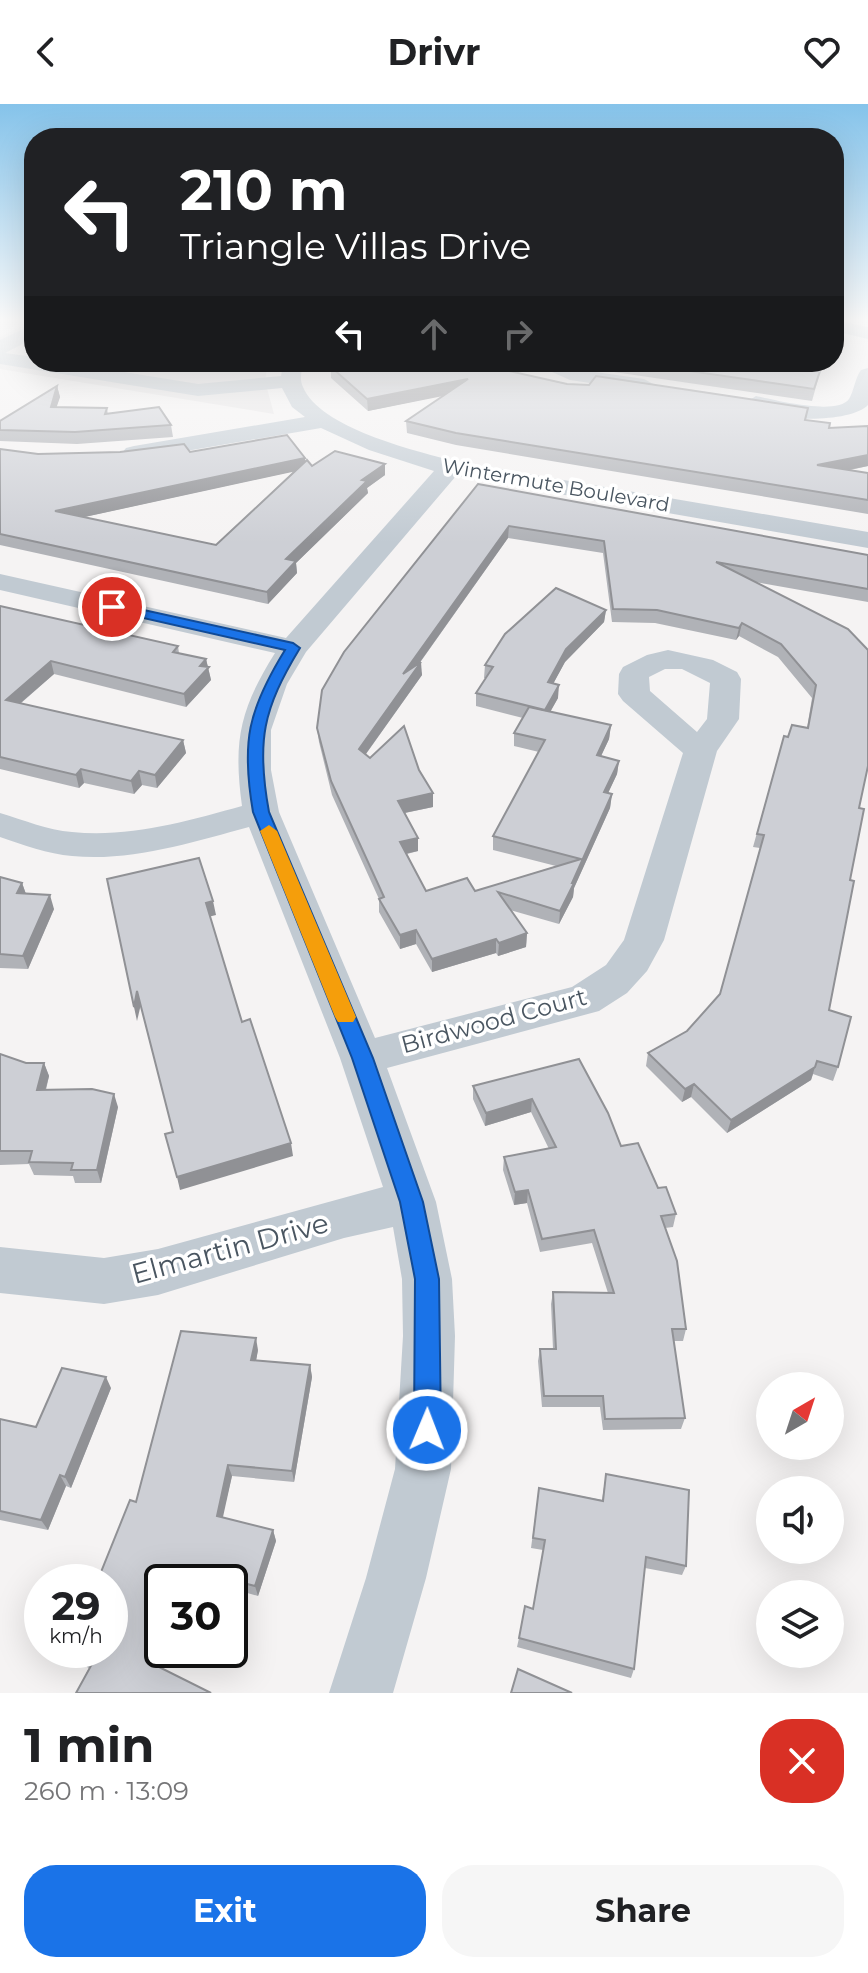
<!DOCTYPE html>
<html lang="en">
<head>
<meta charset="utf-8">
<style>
	:root { --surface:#fff; --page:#f6f6f6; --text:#202124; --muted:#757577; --accent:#1a73e8 }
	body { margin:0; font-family:Montserrat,sans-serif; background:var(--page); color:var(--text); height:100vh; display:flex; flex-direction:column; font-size:30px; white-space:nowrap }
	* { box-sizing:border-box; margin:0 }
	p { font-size:26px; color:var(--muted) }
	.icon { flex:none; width:44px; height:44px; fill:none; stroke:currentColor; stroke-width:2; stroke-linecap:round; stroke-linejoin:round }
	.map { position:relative; height:1589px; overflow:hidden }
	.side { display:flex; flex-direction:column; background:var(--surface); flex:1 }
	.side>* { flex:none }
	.hud { position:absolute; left:24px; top:24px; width:820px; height:244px; border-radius:32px; box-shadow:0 8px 32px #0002; background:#202124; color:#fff; overflow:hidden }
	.needle { width:52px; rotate:39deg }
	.fabs { position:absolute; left:756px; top:1268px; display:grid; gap:16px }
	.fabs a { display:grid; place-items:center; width:88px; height:88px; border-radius:50%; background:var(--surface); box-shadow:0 8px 32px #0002; font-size:40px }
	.speed { position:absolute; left:24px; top:1460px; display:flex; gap:16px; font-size:40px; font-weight:700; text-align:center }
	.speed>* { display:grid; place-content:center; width:104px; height:104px; border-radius:50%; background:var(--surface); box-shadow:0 8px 32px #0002; line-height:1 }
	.speed small { font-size:20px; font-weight:400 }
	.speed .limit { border:4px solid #111; border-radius:12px; background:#fff; color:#111 }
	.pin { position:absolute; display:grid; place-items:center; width:68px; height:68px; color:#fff; margin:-34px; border:4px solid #fff; border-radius:50%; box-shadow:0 2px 8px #0007 }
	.me { position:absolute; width:88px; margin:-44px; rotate:1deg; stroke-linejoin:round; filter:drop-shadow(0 0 6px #0008) }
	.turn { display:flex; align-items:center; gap:28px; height:168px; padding:0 24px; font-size:36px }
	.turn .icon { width:104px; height:104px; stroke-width:2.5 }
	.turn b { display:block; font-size:56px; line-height:68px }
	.lanes { display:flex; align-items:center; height:76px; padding:0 24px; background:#0003; justify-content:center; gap:40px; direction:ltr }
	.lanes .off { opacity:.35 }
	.round { display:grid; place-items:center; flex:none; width:84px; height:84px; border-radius:32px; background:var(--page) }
	.summary { display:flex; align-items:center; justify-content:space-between; height:136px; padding:0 24px }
	h1 { font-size:48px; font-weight:700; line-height:60px }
	.cta { display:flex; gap:16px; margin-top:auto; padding:16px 24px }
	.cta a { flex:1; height:92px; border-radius:32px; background:var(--accent); color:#fff; font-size:32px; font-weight:700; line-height:92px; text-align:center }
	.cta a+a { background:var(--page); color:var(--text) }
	header { display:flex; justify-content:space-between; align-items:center; height:104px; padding:0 24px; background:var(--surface); font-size:36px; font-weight:700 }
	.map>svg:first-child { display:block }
	.education { fill:#e6e4e5 }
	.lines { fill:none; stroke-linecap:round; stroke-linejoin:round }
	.minor { fill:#c1cad2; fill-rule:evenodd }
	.wall { fill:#b0b2b7; fill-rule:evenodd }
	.shaded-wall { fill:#909195 }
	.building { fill:#cdcfd5; stroke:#909195; stroke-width:2 }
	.route { fill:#1a73e8; stroke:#114b97; stroke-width:2 }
	.slow { fill:#f59e0b }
	.labels { text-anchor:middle; stroke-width:7; stroke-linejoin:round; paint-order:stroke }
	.far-street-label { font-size:20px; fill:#4a5661; stroke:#fff }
	.street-label { font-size:24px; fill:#4a5661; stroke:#fff }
	.near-street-label { font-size:28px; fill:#4a5661; stroke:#fff }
</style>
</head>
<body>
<header><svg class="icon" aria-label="back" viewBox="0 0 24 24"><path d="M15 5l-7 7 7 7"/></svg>Drivr<svg class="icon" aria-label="heart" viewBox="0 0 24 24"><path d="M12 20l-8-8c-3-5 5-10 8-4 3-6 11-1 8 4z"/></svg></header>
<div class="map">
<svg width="868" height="1589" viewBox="0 0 868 1589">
	<rect width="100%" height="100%" fill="#f5f3f3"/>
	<path class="education" d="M34,216v42h234l-3,19 9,33 -274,-45v-32z"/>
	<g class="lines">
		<g class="minor">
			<path d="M834,216l34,7v12l-34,-8z"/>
			<path d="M34,220v14l-29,15 29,4v5h29l135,22 83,-8 2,-14h20c-1,8 -4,17 0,25 17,41 110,63 150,74l415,71v16l-412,-72 -150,176 -19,32 -16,46v40l8,42 96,226 197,-51 34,-22 18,-25 59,-187 -60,-52 -5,-7 1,-20 4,-7 24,-12 21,-5 45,10 24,12 4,7 -2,40 -22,32 -53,189 -17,31 -20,22 -28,18 -212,57 49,134 16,77 3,57 -4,133 -25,109 -33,115h-64l37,-115 29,-109 8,-133 -1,-57 -9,-52 -49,11 -186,57 -54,9 -104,-11v-46l104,11 54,-9 225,-62 -43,-129 -91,-231c-56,15 -118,35 -177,29 -24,-2 -49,-11 -72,-19v-24c24,7 47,17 72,19 57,6 116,-11 170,-26 -9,-66 -2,-97 33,-153l-275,-63v-16l286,64 148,-167 -65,-21 -48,-22 -187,32 -8,-2 -4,-5 4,-5 8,-2 171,-29 -13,-10 -10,-19 -84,8 -198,-32v-24zM665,565h17l28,14 -3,36 -10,13 -47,-41 -1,-14z"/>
			<path d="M548,258h20l7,7 69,10 11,6 -11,6 -74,-11 -18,-8z"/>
			<path d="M868,264v37c-19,20 -107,17 -123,-2l11,-7c18,4 81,20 93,3 5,-8 6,-21 12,-29z"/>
		</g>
	</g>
	<g class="wall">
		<path d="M123,258h38l-4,3z"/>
		<path d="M333,258h171l-5,7 68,15 239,36 23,8 39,38 -18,4 18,3v41l-412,-69 -49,-12 -1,-12 38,-26 -76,16 -37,-33v-11z"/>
		<path d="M608,258h217l-6,14 -7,25 -205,-30z"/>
		<path d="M57,282l3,11 -4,10 51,1 1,6 63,11 2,12 -96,7 -77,-3v-20z"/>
		<path d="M0,345l38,5 152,-2 115,9 7,5 73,9 -18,13 1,5 -72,70 1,10 -29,31 -268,-59zM294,367l-78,74 -132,-28z"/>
		<path d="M478,380l390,71v47l-113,-20 93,47 11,179 -9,72 -21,130 9,57 -5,14 -20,-7 -2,6 -84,53 -36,-36 -9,5 -36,-36 2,-13 39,-22 33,-37 40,-146 -7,-1 31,-111 4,1 19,-9 5,-30 -34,-41 -39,-21 -3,4 -81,-17 -43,-1 -9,-69 -95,-15 -89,126 3,11 -56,79 4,4 49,12 14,23v14l-28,6 13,25v13l-11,3 19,37h49l81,-25 -63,-16v-14l46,-84 -25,-6v-13l9,-15 -47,-12v-13l10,-15h-2l1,-13 121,-55 -2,12 -39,40 -12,22 5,14 -8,14 61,13 -2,14 -8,17 18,5 -2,13 -9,19 4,1 -2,14 -36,80 -1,9 -14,27 -49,-14 17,23 -1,14 -28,9 -2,-3 -64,19 -16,-28 -16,5 -21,-37v-13l-47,-104 -13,-53 -2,-14z"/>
		<path d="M0,502l178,40 1,7 27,6 5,21 -25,27 -132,-33 -34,30 163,36 3,13 -29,35 -15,-3 -8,9 -50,-11 -5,5 -79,-19z"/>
		<path d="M0,773l22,6 4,11 28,15 -26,60 -28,-1z"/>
		<path d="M0,950l26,9h18l5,13 -3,14 72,17 -17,76h-26l-2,-7 -39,-1 -5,-11 -29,1z"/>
		<path d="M579,955l42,87 37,42 18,26 -3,13 -8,1 21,101 -3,12h-9l11,77 -4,11 -78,1 -3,-23h-58l-4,-46 2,-12h13l-2,-45 2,-12 55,1 -16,-50 -52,9 -13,-49 -13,2 -11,-35 1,-13 45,-8 -18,-37 -46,14 -12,-27v-13z"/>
		<path d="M258,1246l-2,10 54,5 2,12 -18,105 -62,-6 -10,41 51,13 3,11 -18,55 -28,-8v-6h-25l-8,-2 -35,70h7l-9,18 51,25h-135l13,-25 -20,-10 -6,-8h47l26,-148z"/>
		<path d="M111,1284l-40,100 -5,-2 -18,44 -48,-10v-101l36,8z"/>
		<path d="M606,1370l80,92 -4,9 -37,-7 -11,101 -3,9 -114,-31 2,-9 14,-29 10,-59 -12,-2 8,-60 63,12z"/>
	</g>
	<g class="shaded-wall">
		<path d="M840,220l-2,11 -4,8v-5z"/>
		<path d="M496,258h8l-13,17v-12z"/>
		<path d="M468,275v12l-100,20 -1,-12z"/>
		<path d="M57,282l3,11 -7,21 -2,-11z"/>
		<path d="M868,351v11l-54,11 3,-12z"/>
		<path d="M305,354l1,11 -249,54 -2,-12z"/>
		<path d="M385,360v11l-18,13 1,5 -72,70 1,10 -29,31 -1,-12 19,-33 76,-79z"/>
		<path d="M509,422l-1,12 -105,148v-12z"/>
		<path d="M606,506l-2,12 -39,40 -18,33 1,-13 18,-33z"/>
		<path d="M742,519l-3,13 -3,4 3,-12z"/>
		<path d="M206,555l5,21 -25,27 -2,-13 16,-28z"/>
		<path d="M51,557l3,13 -45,39 -3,-13z"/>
		<path d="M421,558l1,13 -62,87 -1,-13z"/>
		<path d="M559,581l-1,13 -14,25 1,-13z"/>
		<path d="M611,621l-2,14 -14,30 2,-14z"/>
		<path d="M183,636l3,13 -29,35 -2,-13z"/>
		<path d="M619,657l-2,13 -15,32 2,-14z"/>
		<path d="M81,665l3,14 -5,5 -3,-13z"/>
		<path d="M139,667l3,14 -8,9 -3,-13z"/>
		<path d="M433,689v14l-34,7 -1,-13z"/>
		<path d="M612,690l-2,14 -36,80 -1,9 -14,27 1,-13z"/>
		<path d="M418,734v13l-18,4v-13z"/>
		<path d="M22,779l5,14 -10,-4z"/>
		<path d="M50,791l4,14 -26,60 -5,-13z"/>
		<path d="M213,797l3,14 -8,2 -2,-14z"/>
		<path d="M416,826v14l-16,5v-14z"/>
		<path d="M527,829l-1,14 -28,9 1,-13z"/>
		<path d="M496,835v14l-64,19v-13z"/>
		<path d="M137,887l4,13 -4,17 -3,-14z"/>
		<path d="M44,959l5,13 -7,27 -5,-13z"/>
		<path d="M815,963l-4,13 -84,53 4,-13z"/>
		<path d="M694,980l-3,13 -9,5 3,-13z"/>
		<path d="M114,990l4,13 -17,76 -4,-13z"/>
		<path d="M532,995l-1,13 -46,14 1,-13z"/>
		<path d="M291,1039l2,13 -113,34 -3,-13z"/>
		<path d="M528,1086l-1,13 -13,2 1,-13z"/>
		<path d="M256,1234l2,12 -4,22 -3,-12z"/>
		<path d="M310,1261l2,12 -18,105 -2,-11z"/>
		<path d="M106,1273l5,11 -40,100 -6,-11z"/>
		<path d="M228,1361l4,11 -11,50 -4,-10z"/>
		<path d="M60,1371l6,11 -18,44 -7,-10z"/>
		<path d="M273,1426l3,11 -18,55 -3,-10z"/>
		<path d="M193,1466l4,10 -1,2h-7z"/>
		<path d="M162,1542v4h7l-11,23 -5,-9z"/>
	</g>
	<g class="building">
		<path d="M834,217l6,3 -6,14z"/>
		<path d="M333,258h163l-5,5 76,17 22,1 7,-9 212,32 -3,12 25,3 -1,5 39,-2v29l-51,10 51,8v27l-412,-67 -50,-12 62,-42 -101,20 -36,-32z"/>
		<path d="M627,258h196l-9,27z"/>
		<path d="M57,282l-6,21 56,1 -2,6 54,-7 12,18 -96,7 -75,-2v-9z"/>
		<path d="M287,331l18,23 -250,53 161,34 91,-85 5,6 23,-15 50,13 -23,16 5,1 -81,78 10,2 -29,31 -267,-58v-85l38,5 82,-2 64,-8 6,8z"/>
		<path d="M478,380l390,71v34l-152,-27 132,67 20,21v116l-9,42 5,1 -14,71 4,1 -25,129 22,7 -13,50 -21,-6 -2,6 -84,53 -37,-36 -9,5 -37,-36 39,-22 33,-37 44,-159 -7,-1 27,-98 4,1 4,-12 16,3 8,-43 -35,-41 -39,-21 -3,5 -82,-18 -44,-1 -9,-68 -95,-15 -106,148 18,-12 -62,87 11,9 34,-32 15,44 14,23 -35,8 20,37 -18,4 26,49 41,-13 8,13 106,-32 -88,-23 52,-96 -31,-7 15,-26 82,18 -14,30 22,6 -15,31 8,2 -40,89h2l-14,28 -62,-19 29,41 -28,10 -3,-4 -64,20 -16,-29 -16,5 -21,-36 5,-2 -53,-116 -14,-53 5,-38 22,-38z"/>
		<path d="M556,484l50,22 -40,39 -18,33 11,3 -14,25 -69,-17 17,-26 -8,-2 20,-31z"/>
		<path d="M0,502l178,40 -5,6 33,7 -6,7 9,1 -25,27 -133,-33 -45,39 177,40 -28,35 -16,-4 -8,10 -50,-12 -5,6 -76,-18z"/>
		<path d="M199,754l14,43 -7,2 36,119 8,-3 41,124 -114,34 -12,-43 8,-2 -36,-141 -3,16 -27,-128z"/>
		<path d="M0,773l22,6 -5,10 33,2 -27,61 -23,-2z"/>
		<path d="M0,950l26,9h18l-7,27 55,-1 22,5 -17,76h-26l2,-7 -44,-1 3,-11h-32z"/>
		<path d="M579,955l29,54 13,33 17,-3 20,45 8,-1 10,27 -15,2 16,45 9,68h-14l13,89 -80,1 -2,-23h-59l-4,-47h16l-3,-57 61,1 -20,-63 -52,9 -14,-49 -13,2 -11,-35 52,-10 -24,-48 -46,14 -13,-27z"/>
		<path d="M181,1227l75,7 -5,22 59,5 -18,106 -64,-6 -11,51 56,14 -18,56 -62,-16 -4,12h-27v64l-9,18 58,29h-135l16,-29 -28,-14h46v-68h-13l33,-82 6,2z"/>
		<path d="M62,1264l44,9 -41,100 -5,-2 -19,45 -41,-9v-92l36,8z"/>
		<path d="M606,1370l83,16 -3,76 -40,-9 -12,112 -115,-31 6,-32 8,3 12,-69 -12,-2 6,-50 64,13z"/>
		<path d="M518,1565l54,24h-61z"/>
	</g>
	<linearGradient id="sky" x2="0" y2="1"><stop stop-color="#85c3ea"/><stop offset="0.49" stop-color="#fafafa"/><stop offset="1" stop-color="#fafafa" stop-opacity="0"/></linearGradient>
	<rect width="868" height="439" fill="url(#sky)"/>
	<path class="route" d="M112,499l181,40 7,5c-37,61 -44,93 -31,164l104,246 50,144 16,77 2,151 -4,9 -10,4 -9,-4 -4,-9 1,-151 -15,-77 -48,-144 -99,-246c-12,-70 -5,-102 32,-162l-177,-40v-6z"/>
	<path class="slow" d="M269,721l8,6 79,186 -3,5h-15l-3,-5 -75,-186z"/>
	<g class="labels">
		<g class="far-street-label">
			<text transform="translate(556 381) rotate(10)" y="7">Wintermute Boulevard</text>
		</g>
		<g class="street-label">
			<text transform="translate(494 917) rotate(-15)" y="8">Birdwood Court</text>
		</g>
		<g class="near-street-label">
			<text transform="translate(230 1144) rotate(-15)" y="10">Elmartin Drive</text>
		</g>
	</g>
</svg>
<div class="fabs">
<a><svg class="needle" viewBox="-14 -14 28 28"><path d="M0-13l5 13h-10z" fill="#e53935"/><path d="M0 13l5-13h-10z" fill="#757577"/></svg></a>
<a><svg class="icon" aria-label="sound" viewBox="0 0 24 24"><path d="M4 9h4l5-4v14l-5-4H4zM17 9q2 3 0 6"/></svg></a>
<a><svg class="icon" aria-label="layers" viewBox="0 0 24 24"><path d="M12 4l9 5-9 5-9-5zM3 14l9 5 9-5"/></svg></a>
</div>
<div class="speed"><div>29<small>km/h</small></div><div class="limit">30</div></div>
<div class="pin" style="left:112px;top:503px;background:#d93025"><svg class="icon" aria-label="arrive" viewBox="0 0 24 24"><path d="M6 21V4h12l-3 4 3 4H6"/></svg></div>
<svg class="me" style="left:427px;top:1326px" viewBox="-20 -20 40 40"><circle r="17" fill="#1a73e8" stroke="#fff" stroke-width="3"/><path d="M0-11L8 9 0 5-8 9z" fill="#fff"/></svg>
<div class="hud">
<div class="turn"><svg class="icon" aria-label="left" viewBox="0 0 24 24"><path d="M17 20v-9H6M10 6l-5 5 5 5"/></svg><div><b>210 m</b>Triangle Villas Drive</div></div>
<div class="lanes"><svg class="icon" aria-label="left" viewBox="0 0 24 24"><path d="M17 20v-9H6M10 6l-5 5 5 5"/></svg><svg class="icon off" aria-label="ahead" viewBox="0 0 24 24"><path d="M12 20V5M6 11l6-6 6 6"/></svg><svg class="icon off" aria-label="right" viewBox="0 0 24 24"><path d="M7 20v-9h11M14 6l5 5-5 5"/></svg></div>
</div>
</div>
<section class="side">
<div class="summary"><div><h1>1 min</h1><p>260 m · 13:09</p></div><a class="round" style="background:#d93025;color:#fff"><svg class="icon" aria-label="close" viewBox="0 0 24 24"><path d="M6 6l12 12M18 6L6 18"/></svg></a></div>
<div class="cta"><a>Exit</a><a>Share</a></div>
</section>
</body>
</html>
